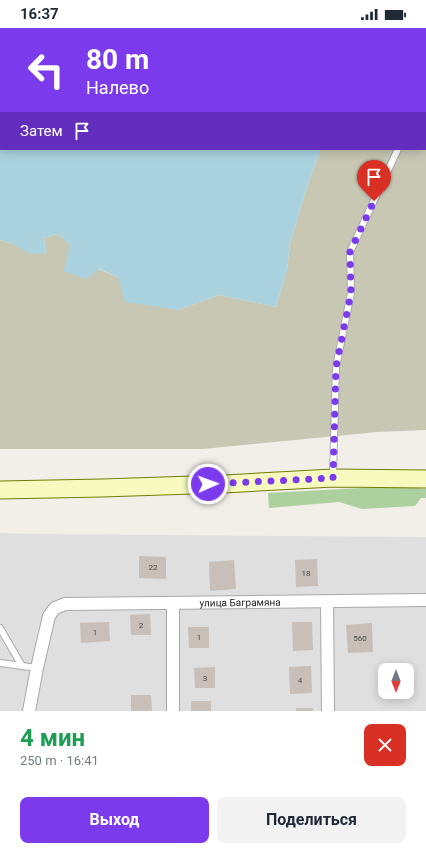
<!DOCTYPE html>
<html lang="ru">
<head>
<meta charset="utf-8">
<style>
	:root { --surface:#fff; --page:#f2f2f3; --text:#1f2937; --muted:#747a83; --accent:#7c3aed }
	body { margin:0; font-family:Roboto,sans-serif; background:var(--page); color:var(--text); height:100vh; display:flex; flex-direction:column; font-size:15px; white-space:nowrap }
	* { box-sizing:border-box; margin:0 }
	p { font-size:13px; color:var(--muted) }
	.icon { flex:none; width:22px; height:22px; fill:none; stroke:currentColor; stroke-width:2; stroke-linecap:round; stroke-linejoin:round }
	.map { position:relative; height:683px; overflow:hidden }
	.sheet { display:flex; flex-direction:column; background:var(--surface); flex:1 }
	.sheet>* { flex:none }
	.guide { position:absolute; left:0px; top:0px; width:426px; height:122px; box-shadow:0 2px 10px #0003; background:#7c3aed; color:#fff; overflow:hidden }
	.needle { width:26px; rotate:180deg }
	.fabs { position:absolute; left:378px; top:635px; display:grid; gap:8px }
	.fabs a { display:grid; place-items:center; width:36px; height:36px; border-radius:8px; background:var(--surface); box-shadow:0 2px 10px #0003; font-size:20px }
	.pin { position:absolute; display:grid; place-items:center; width:34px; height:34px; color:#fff; margin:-41px -17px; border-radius:50% 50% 50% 0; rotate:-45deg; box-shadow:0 0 4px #0007 }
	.pin .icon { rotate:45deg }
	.me { position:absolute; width:44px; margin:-22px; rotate:88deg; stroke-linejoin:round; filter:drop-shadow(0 0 3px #0008) }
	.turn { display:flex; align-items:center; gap:14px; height:84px; padding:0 20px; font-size:18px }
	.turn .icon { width:52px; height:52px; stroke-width:2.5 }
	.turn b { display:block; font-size:28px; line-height:34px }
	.then { display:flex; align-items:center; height:38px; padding:0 20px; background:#0003; gap:8px; font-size:15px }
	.round { display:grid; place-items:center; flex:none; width:42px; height:42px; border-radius:8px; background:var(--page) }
	.summary { display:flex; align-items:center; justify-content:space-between; height:68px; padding:0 20px }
	h1 { font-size:24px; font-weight:700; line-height:30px; color:#1e9e55 }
	.button { display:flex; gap:8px; margin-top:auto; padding:8px 20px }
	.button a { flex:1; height:46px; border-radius:8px; background:var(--accent); color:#fff; font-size:16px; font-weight:700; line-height:46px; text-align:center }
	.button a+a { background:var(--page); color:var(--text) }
	.status { display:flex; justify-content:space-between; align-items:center; height:28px; padding:0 20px; background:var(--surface); direction:ltr }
	.status svg { height:11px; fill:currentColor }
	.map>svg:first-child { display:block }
	.residential { fill:#e0dfdf; fill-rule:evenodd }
	.construction { fill:#c7c7b4 }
	.forest { fill:#add19e }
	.water { fill:#aad3df }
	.building { fill:#c7bfb8 }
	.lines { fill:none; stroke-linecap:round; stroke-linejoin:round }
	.service-casing { stroke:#a9a9a9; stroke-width:8 }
	.minor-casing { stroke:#a9a9a9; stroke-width:14 }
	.secondary-casing { stroke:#707d05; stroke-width:19 }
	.service { stroke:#fff; stroke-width:6 }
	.minor { stroke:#fff; stroke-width:12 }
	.secondary { stroke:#f7fabf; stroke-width:17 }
	.route { stroke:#7c3aed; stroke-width:7; stroke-dasharray:0 12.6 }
	.labels { text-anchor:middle; stroke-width:3; stroke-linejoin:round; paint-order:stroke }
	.number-label { font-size:8px; fill:#4b4948 }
	.street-label { font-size:10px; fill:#222; stroke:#fff }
</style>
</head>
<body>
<div class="status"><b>16:37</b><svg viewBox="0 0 49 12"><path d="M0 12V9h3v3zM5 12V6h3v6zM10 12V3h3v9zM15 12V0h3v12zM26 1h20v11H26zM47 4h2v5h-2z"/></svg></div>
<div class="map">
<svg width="426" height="683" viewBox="0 0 426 683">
	<rect width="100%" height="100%" fill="#f2efe9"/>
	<path class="residential" d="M0,505l30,1 396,3v174h-426zM385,642h22v22h-22z"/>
	<path class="construction" d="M360,0h66v402l-49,2 -174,17h-203v-209l46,14 -2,-16 14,-4 40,35 20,8 60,33 41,-15 57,12 11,-37 3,-27 16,-53 13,-36v-5h106v-120h-65z"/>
	<path class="forest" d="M399,458l27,3v9h-5l-6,8 -53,3 -23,-7 -70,6 -1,-15z"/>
	<path class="water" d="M0,0h360v1h-359v120h318v5l-13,36 -16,53 -3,27 -11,37 -57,-12 -41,15 -53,-8 -7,-25 -19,-8 -13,10 -22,-8 6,-26 -12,-11 -14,4 2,16 -17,-1 -19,-10 -10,-3z"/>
	<g class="building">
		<path d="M139,528l27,1v22l-27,-1z"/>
		<path d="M317,531l1,27 -22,1 -1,-27z"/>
		<path d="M234,532l2,29 -26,2 -1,-29z"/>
		<path d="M150,586l1,21h-20l-1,-20z"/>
		<path d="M109,594l1,19 -29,2 -1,-20z"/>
		<path d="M292,594h20l1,28 -20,1z"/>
		<path d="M372,595l1,29 -25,1 -2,-28z"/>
		<path d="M188,599h21v21h-20z"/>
		<path d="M311,638l1,27 -22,1 -1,-27z"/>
		<path d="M215,639v21h-20l-1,-20z"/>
		<path d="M131,667h20l1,16h-21z"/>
		<rect x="191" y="673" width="20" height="10"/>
		<rect x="296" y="680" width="17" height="3"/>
	</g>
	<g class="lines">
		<g class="service-casing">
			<g id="service">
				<path d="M425,79l1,-2"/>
				<path d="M333,448l3,-109 15,-74 -1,-41 48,-103"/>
				<path d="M0,600l22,38"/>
				<path d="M0,635l37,5"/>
			</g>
		</g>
		<g class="minor-casing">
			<g id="minor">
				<path d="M327,574l1,109"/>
				<path id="s1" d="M29,683l8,-43 12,-52 6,-8 10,-4 361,-4"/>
				<path d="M173,683v-107"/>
			</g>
		</g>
		<g class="secondary-casing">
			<path id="secondary" d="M0,462l102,-2 122,-4 109,-6 93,1"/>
		</g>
		<use href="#service" class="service"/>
		<use href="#minor" class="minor"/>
		<use href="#secondary" class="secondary"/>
	</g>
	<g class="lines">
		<path class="route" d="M208,456l125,-6 3,-111 15,-74 -1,-41 24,-51"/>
	</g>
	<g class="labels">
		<g class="number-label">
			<text x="153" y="542">22</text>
			<text x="306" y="548">18</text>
			<text x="141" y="600">2</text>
			<text x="95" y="607">1</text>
			<text x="199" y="612">1</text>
			<text x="360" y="613">560</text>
			<text x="205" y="653">3</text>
			<text x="300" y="655">4</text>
		</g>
		<g class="street-label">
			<text dy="4" stroke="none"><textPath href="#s1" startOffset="293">улица Баграмяна</textPath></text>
		</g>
	</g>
</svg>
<div class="fabs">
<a><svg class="needle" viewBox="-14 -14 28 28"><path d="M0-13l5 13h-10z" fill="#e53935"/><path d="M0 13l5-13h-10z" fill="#747a83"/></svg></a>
</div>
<div class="pin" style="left:374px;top:173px;background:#d93025"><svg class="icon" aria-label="arrive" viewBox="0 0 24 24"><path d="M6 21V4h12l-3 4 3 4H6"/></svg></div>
<svg class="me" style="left:208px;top:456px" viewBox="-20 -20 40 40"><circle r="17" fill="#7c3aed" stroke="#fff" stroke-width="3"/><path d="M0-11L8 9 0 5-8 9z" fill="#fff"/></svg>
<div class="guide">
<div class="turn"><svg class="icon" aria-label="left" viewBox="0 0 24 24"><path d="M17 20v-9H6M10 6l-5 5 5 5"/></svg><div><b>80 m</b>Налево</div></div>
<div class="then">Затем<svg class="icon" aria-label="arrive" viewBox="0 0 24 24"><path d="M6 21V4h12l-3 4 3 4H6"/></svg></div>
</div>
</div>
<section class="sheet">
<div class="summary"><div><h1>4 мин</h1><p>250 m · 16:41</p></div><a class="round" style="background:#d93025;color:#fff"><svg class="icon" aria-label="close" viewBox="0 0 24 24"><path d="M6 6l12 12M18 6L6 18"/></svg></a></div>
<div class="button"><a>Выход</a><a>Поделиться</a></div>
</section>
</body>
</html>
